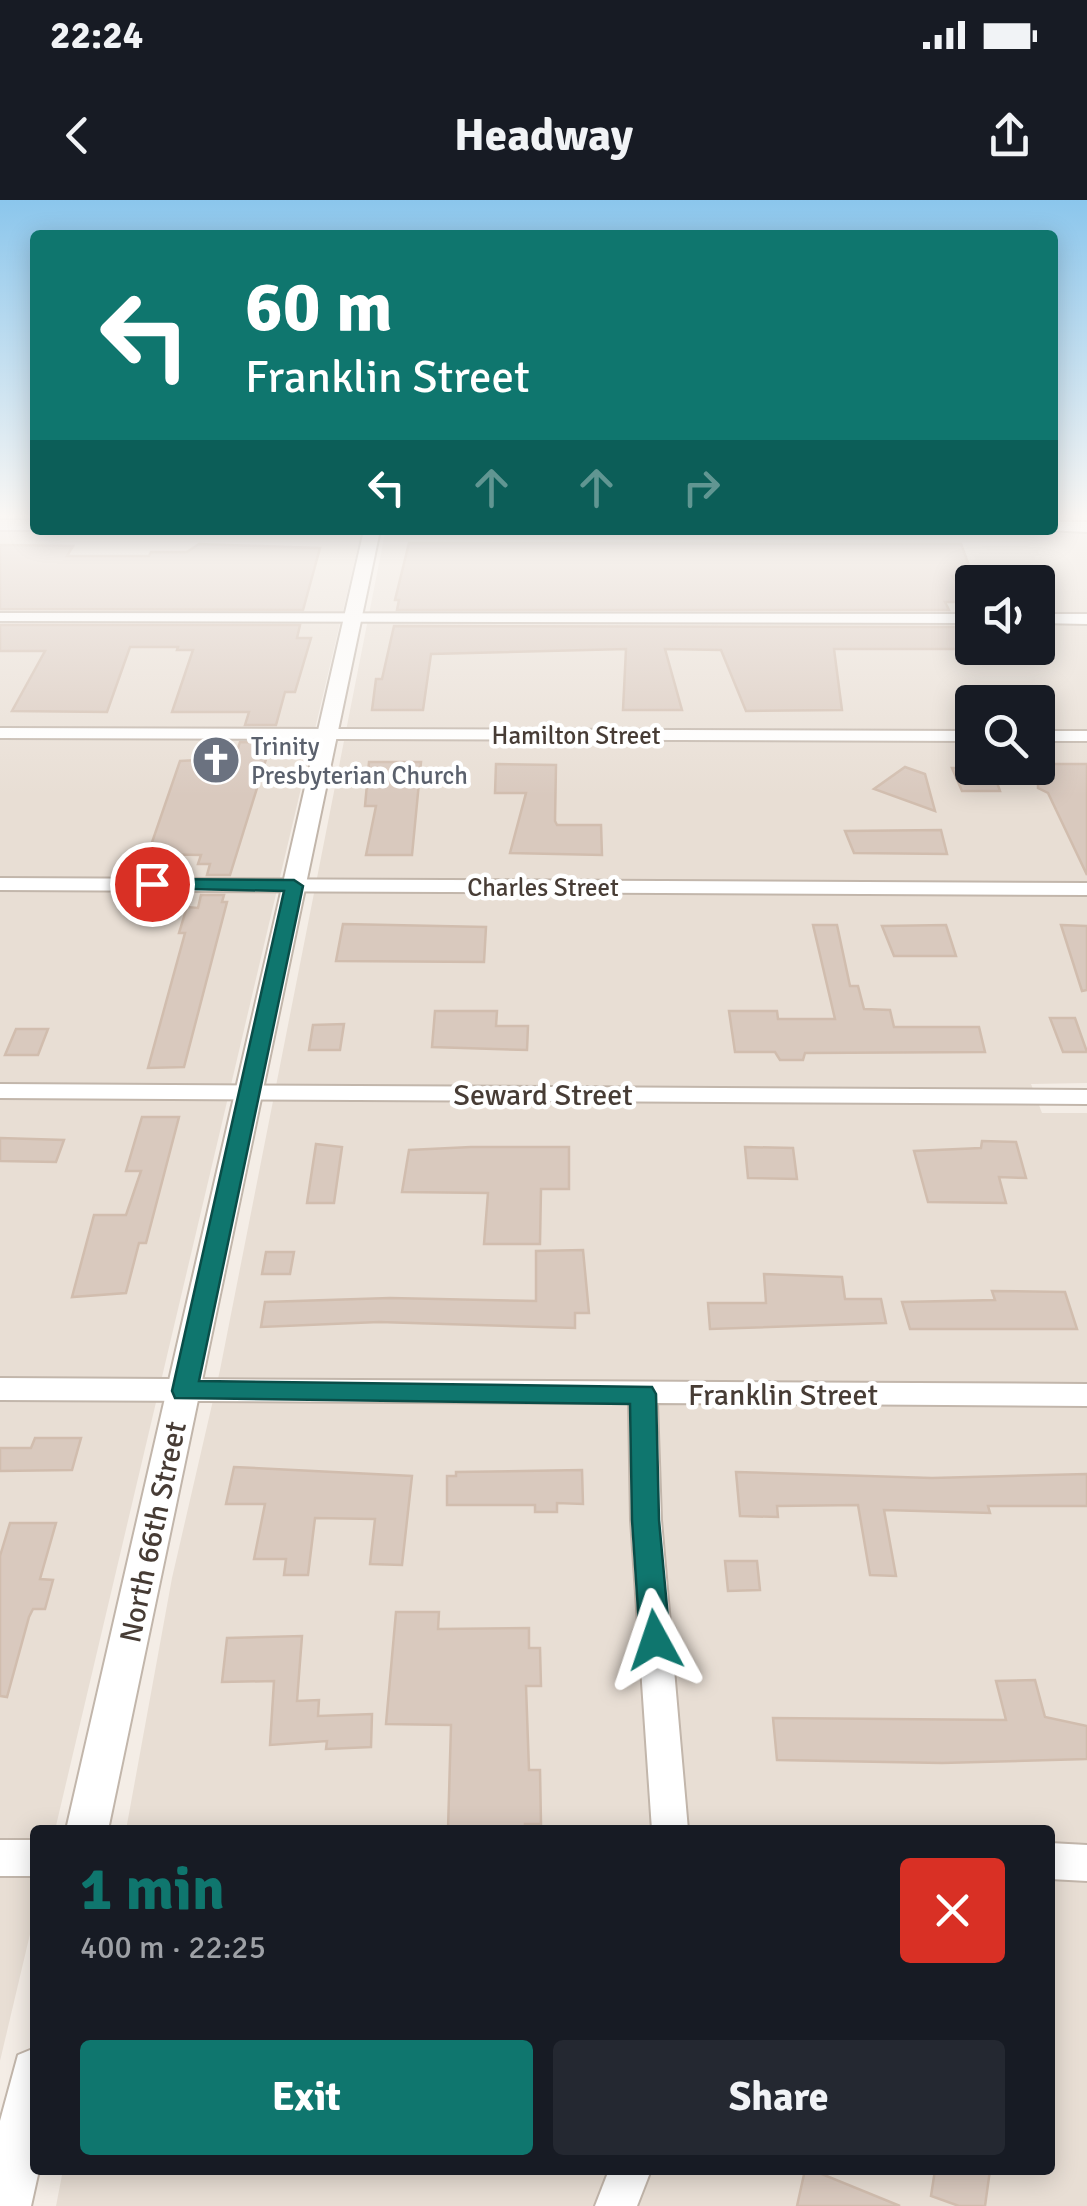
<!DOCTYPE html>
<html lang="en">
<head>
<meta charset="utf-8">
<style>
	:root { --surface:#171b24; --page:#242831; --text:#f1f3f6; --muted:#9ea1a6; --accent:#0f766e }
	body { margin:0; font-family:Signika,sans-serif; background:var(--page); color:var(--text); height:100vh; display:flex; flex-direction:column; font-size:38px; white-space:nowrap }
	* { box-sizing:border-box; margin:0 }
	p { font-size:32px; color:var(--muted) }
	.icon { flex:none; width:55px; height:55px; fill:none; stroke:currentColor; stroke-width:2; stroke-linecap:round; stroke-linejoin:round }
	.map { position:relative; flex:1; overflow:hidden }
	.side { position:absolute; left:30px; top:1625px; width:1025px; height:350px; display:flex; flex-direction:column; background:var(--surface); border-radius:10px; box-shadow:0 5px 25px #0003 }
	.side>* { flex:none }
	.hud { position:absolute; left:30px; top:30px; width:1028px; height:305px; border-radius:10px; box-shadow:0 5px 25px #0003; background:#0f766e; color:#fff; overflow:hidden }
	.controls { position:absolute; left:955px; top:365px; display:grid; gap:20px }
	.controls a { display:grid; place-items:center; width:100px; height:100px; border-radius:10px; background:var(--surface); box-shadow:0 5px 25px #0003; font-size:50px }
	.pin { position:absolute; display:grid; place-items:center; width:85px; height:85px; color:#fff; margin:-42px; border:5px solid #fff; border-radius:50%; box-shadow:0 2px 10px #0007 }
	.me { position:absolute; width:110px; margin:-55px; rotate:355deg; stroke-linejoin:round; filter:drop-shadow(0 0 8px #0008) }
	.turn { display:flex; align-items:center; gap:35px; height:210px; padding:0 50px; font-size:45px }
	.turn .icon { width:130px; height:130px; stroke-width:2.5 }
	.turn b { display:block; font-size:70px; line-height:85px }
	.lanes { display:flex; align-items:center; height:95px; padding:0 50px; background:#0003; justify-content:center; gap:50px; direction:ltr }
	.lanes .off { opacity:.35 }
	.round { display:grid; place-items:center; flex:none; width:105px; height:105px; border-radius:10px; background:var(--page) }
	.headline { display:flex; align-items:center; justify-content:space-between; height:170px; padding:0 50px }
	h1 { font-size:60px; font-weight:700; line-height:75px; color:var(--accent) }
	.primary-button { display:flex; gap:20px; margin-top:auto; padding:20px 50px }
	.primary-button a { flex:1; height:115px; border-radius:10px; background:var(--accent); color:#fff; font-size:40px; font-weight:700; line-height:115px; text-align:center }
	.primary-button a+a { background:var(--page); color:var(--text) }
	.status { display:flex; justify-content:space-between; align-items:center; height:70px; padding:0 50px; background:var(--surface); direction:ltr }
	.status svg { height:28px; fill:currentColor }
	header { display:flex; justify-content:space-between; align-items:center; height:130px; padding:0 50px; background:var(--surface); font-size:45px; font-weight:700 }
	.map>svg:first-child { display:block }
	.residential { fill:#e8ded4; fill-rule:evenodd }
	.building { fill:#d9c9be; stroke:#d1bdae; stroke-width:2.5 }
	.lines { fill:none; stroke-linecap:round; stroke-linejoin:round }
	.minor-casing { stroke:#c2b6ab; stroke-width:4 }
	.tertiary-casing { stroke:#c2b6ab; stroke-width:4 }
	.minor { fill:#fff; fill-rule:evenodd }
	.tertiary { fill:#fff; fill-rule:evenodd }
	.route { fill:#0f766e; stroke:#0a4d48; stroke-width:2.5 }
	.labels { text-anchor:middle; stroke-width:9; stroke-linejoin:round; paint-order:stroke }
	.far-street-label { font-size:25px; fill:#473c35; stroke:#fff }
	.far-worship-label { font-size:25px; fill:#5b616d; stroke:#fff; text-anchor:start }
	.street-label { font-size:30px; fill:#473c35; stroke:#fff }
</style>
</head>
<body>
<div class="status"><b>22:24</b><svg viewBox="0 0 49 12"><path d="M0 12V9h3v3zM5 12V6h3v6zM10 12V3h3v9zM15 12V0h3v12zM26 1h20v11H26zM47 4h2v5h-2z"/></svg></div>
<header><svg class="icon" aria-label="back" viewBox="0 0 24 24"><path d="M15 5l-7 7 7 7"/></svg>Headway<svg class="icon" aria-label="share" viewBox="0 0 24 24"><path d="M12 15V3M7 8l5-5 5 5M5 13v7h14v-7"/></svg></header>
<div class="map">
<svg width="1087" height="2006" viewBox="0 0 1087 2006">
	<rect width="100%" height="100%" fill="#f4ede6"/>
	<g class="residential">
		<path d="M0,328l362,2 -307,1300h-20v83l-35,148z"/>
		<path d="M385,333h702v550l-56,1 11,29h45v1093h-1031l7,-36h987v-340h-924l46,-252 48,-208zM972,382h66v66h-66zM972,502h66v66h-66z"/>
	</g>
	<g class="building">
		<path d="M409,343l552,1 12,32h-21l19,26h-26l4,8h-552l2,-10h-4z"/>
		<path d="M199,344l121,4 -17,62 -303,-1v-64l73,1 -6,10h82l2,-4h36z"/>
		<path d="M0,425h300l-3,13h14l-16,54h-10l-9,33h-31l4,-13h-77l21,-62h-16l1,-3h-48l-23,65 -95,-1 33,-60h-45z"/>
		<path d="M394,426l563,1 11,22h-134l8,61 -96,1 -25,-61 -56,-1 17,61h-59l3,-61 -195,5 -8,56h-51l4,-31h6z"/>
		<path d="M240,542l31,1 -41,132h-23l3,-11h-12l3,-9 -53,-1 32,-93 55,-3z"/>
		<path d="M369,562h52l-9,93h-46l10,-49h-11z"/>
		<path d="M496,564l60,1 -1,56 2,4h44l1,30 -92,-2 16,-60h-31z"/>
		<path d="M1038,564h49v111l-39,-82 -10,-5z"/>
		<path d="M905,567l20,7 10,37 -61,-22z"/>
		<path d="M952,568h40l8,23h-38z"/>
		<path d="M941,630l6,24 -93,-1 -9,-22z"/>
		<path d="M201,695h23l-2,7h5l-43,165 -36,1 37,-135h-6l8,-26 11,1z"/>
		<path d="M343,724l143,3 -2,35 -148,-1z"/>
		<path d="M813,725h24l13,61h8l6,23 26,1 4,17h85l6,25 -180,1 -2,7h-23l-5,-8h-40l-6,-41h48l1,8h57z"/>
		<path d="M946,725l10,31h-62l-12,-30z"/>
		<path d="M1061,725l26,1v64l-5,1z"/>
		<path d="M435,811h62l-1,15h32l-1,24 -95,-3z"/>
		<path d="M1050,818h25l12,34h-24z"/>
		<path d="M344,824l-4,26h-31l4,-25z"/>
		<path d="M16,829h32l-10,26h-33z"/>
		<path d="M142,917h37l-33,126h-7l-13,50 -54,4 22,-82h32l15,-44h-15z"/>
		<path d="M0,938l64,2 -8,22 -56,-1z"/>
		<path d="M982,941l34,1 10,36 -27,-1 7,26 -78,-1 -14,-51 67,-3z"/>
		<path d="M316,944l26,3 -8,56h-27z"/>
		<path d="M471,947h98v42h-28l-1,55h-56l4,-51 -86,-1 7,-42z"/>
		<path d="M745,947l48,1 4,31 -49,-1z"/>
		<path d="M583,1050l6,63h-14v15l-196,-6 -118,5 4,-25 125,-4 146,3v-50z"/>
		<path d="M266,1052h28l-4,22h-28z"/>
		<path d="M764,1074l78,3 3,22h36l5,24 -176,6 -2,-26h58z"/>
		<path d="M992,1091l73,1 12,37h-167l-8,-27 93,-2z"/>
		<path d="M35,1238h46l-9,32 -72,1v-23h31z"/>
		<path d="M234,1267l178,9 -10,89 -32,-1 5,-45 -60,-1 -7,57h-24l2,-16h-32l11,-55h-39z"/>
		<path d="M582,1270l1,34 -26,-1v9h-22v-7h-88v-29h9v-4z"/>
		<path d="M736,1272l196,6 155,-4v32h-99l2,7 -106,-3 12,66 -26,-1 -12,-70 -81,1 1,11 -38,-1z"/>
		<path d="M10,1323h46l-16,56 13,1 -8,29h-12l-4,8 -22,80 -7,-1v-140z"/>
		<path d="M725,1361h32l3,29 -32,1z"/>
		<path d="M396,1412h43l-1,17 91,-1v20h11l1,38h-15l3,84h11l1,54h-16v6h-77l3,-105 -65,-1z"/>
		<path d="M302,1436l-5,65 22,-1 -1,16 54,-2 -1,33 -45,2 1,-8 -57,4 4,-64 -52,1 5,-44z"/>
		<path d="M1035,1480l10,37 42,9v33l-145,4 -165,-3 -4,-42 233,2 -10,-39z"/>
		<path d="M805,1970h7l88,36h-103z"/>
		<path d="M935,1970h55l-5,36h-26l-28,-10z"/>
	</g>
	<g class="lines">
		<g class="minor-casing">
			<g id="minor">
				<path d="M0,413l972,1v9l-972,-2z"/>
				<path d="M1087,414v10l-49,-1v-9z"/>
				<path d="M0,528l972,3v10l-972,-3z"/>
				<rect x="1038" y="531" width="49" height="10"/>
				<path d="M0,678l1087,5v12l-1087,-5z"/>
				<path d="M0,884l1087,6v14l-1087,-6z"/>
				<path d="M0,1178l1087,6v22l-430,-3 4,117 27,310h-36l-21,-310 -2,-117 -629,-3z"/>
				<rect x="0" y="1640" width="35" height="36"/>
				<path d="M1050,1643l37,2v36l-37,-2z"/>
				<path d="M609,1970h42l-14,36h-42z"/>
			</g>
		</g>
		<g class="tertiary-casing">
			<g id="tertiary">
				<rect x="0" y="320" width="35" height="10"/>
				<path d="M1052,322h35v10l-41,-2h6z"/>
				<path d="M364,330h16l-272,1300h-42z"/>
				<path d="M35,1848v122h4l-8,36h-31v-85l18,-66z"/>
			</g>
		</g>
		<use href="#minor" class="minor"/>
		<use href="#tertiary" class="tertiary"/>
	</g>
	<linearGradient id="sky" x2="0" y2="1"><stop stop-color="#8bc6ec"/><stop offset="0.53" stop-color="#faf7f4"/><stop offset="1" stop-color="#faf7f4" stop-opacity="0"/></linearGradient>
	<rect width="1087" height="596" fill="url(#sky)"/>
	<path class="route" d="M152,679l142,1 9,6 -104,495 453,6 4,7 3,126 11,120 -5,9 -10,3 -10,-3 -5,-9 -8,-120 -2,-116 -455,-6 -3,-7 112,-500 -139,-3 -2,-4z"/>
	<defs>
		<g id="church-disc" transform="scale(2.5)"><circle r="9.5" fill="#6b7280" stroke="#fff"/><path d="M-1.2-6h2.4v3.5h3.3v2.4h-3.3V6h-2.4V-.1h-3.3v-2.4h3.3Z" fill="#fff"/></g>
	</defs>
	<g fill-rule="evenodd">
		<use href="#church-disc" x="216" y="560"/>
	</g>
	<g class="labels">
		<g class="far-street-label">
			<text x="576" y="544">Hamilton Street</text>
			<text x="543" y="696">Charles Street</text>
		</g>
		<g class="far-worship-label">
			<text x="251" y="555">Trinity<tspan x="251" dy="29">Presbyterian Church</tspan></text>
		</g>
		<g class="street-label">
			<text x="543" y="905">Seward Street</text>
			<text x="783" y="1205">Franklin Street</text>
			<text transform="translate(153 1332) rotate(-78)" y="10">North 66th Street</text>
		</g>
	</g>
</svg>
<div class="controls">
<a><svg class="icon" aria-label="sound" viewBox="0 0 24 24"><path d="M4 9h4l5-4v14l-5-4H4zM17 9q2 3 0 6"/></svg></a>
<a><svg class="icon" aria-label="search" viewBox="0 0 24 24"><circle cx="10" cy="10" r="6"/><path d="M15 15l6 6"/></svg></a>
</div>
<div class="pin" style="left:152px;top:684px;background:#d93025"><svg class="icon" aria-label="arrive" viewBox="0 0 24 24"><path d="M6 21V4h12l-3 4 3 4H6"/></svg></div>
<svg class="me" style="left:655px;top:1440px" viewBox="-20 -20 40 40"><path d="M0-17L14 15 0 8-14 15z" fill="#0f766e" stroke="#fff" stroke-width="4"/></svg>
<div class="hud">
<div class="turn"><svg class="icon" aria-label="left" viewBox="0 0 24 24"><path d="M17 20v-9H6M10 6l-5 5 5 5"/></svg><div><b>60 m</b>Franklin Street</div></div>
<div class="lanes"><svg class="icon" aria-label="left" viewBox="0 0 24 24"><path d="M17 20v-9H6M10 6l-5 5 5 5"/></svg><svg class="icon off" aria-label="ahead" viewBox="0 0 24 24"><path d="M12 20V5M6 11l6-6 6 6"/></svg><svg class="icon off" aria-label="ahead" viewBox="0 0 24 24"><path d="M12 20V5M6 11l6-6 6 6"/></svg><svg class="icon off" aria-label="right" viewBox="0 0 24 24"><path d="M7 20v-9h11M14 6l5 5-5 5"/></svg></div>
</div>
<section class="side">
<div class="headline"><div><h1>1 min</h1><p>400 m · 22:25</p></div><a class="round" style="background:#d93025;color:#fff"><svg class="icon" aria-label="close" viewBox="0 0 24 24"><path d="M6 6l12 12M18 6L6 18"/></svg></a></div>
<div class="primary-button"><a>Exit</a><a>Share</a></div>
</section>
</div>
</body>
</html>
